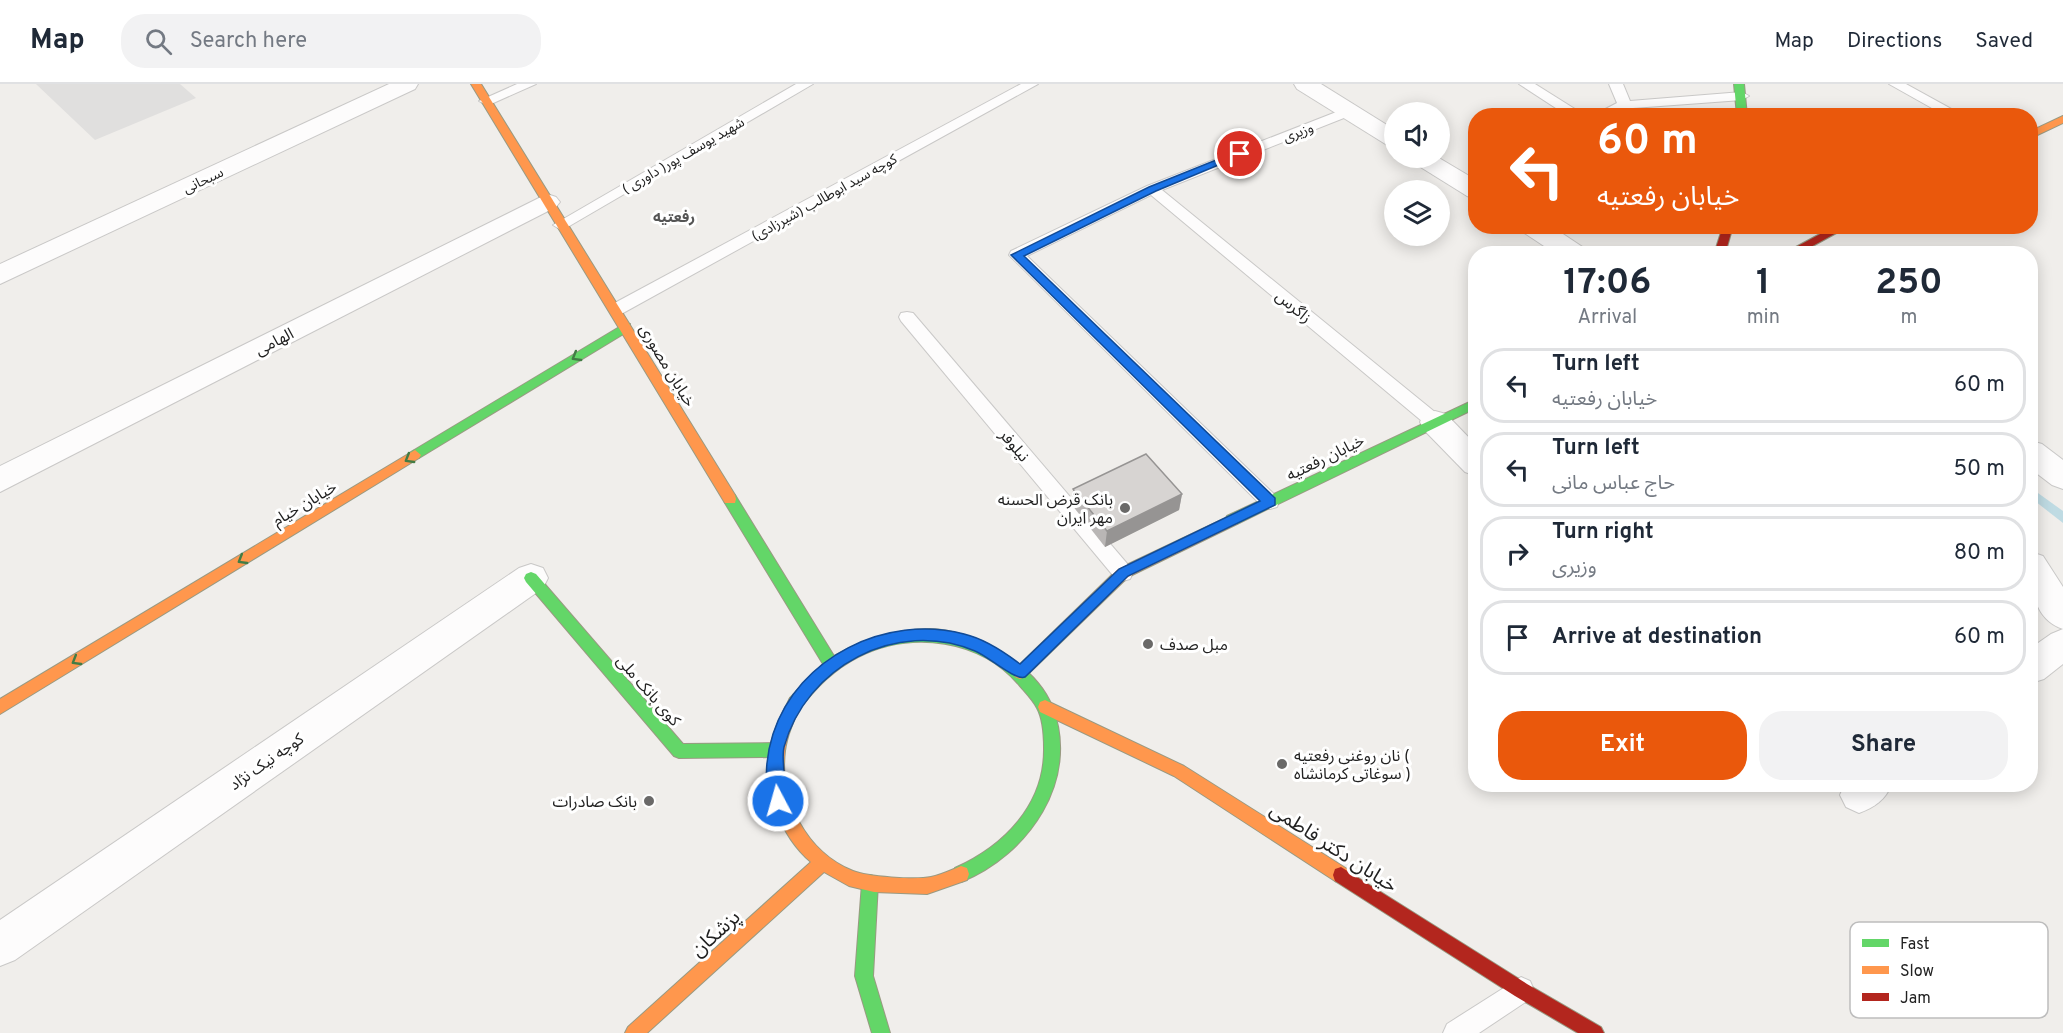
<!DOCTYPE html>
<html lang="en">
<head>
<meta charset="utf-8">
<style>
	:root { --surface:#fff; --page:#f2f2f3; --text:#1f2937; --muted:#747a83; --line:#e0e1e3; --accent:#ea580c }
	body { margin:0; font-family:Overpass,"Noto Sans Arabic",sans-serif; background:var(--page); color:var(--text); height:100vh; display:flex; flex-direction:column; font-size:22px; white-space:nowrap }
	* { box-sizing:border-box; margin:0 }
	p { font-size:20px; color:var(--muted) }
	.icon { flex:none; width:33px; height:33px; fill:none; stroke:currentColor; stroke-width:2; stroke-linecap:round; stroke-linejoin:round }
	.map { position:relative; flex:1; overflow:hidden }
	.side { position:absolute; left:1468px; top:162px; width:570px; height:546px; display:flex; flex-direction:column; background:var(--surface); border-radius:24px; box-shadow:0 3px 15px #0003 }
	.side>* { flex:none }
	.guide { position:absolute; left:1468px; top:24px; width:570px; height:126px; border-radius:24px; box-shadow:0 3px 15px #0003; background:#ea580c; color:#fff; overflow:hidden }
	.fabs { position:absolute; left:1384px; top:18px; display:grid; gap:12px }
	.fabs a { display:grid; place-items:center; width:66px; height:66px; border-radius:50%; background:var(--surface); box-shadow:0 3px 15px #0003; font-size:30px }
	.pin { position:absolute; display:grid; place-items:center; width:51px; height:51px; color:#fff; margin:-26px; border:3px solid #fff; border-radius:50%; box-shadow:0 2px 6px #0007 }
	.me { position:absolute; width:66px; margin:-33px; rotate:354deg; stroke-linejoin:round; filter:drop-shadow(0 0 4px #0008) }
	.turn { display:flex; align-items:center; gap:21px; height:126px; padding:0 30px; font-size:27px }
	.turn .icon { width:78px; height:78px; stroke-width:2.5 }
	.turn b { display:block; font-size:42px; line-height:51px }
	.eta { display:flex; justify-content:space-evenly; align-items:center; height:102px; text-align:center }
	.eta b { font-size:36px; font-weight:700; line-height:42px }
	.primary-button { display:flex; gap:12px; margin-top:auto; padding:12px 30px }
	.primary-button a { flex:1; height:69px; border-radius:24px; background:var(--accent); color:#fff; font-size:24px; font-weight:700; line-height:69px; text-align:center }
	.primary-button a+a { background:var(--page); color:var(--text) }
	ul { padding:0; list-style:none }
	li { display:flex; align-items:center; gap:18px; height:75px; margin:0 12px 9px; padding:0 18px; border:3px solid var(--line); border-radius:24px }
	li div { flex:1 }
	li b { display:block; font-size:22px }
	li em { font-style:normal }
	header { display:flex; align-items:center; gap:36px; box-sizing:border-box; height:84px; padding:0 30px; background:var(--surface); border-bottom:2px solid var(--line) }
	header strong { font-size:28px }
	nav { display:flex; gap:33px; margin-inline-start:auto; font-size:21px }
	.search { width:420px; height:54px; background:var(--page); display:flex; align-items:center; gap:15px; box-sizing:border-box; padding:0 21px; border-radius:24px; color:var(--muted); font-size:22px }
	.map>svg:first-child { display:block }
	.parking { fill:#e0dfde }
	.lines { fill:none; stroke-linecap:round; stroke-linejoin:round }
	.stream { fill:#bfdbe3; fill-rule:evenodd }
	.lane-casing { stroke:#c9c8c7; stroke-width:2 }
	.street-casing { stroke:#c9c8c7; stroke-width:2 }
	.fast-casing { stroke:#999a82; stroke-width:2 }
	.slow-casing { stroke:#999a82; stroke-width:2 }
	.jam-casing { stroke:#999a82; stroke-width:2 }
	.lane { fill:#fdfcfc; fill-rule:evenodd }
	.street { fill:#fdfcfc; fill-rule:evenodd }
	.fast { fill:#63d668; fill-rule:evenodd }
	.slow { fill:#ff974d; fill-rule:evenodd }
	.jam { fill:#b3261e; fill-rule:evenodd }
	.wall { fill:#b9b6b5 }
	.shaded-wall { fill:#969493 }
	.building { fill:#d7d4d2; stroke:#969493; stroke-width:1.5 }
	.oneway { stroke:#427c45 }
	.route { fill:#1a73e8; stroke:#114b97; stroke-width:1.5 }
	.poi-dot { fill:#6a6968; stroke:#fff; stroke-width:2 }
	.labels { text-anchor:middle; stroke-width:6; stroke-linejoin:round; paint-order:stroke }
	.far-street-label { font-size:14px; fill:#222; stroke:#fff }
	.far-neighbourhood-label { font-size:15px; font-weight:bold; fill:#555; stroke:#fff }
	.street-label { font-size:16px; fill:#222; stroke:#fff }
	.poi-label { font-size:16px; fill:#222; stroke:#fff; text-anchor:end }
	.near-street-label { font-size:20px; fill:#222; stroke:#fff }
	.key { fill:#fff; stroke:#bdbdbd; stroke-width:1.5 }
	.key-label { font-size:16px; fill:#222 }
</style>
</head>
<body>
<header>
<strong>Map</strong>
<div class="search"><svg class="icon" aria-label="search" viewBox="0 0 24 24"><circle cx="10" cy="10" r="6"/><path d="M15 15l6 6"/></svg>Search here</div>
<nav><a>Map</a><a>Directions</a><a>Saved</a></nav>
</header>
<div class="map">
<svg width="2063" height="949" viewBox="0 0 2063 949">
	<rect width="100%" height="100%" fill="#f0eeeb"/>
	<path class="parking" d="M36,0h144l16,14 -101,42z"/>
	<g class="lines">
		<path class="stream" d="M2031,404l32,23v12l-32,-25z"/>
		<g class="lane-casing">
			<g id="lane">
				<path d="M517,0h19l-45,20 -5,1 -7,-4z"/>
				<path d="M796,0h17l-247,144 -5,2 -8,-5z"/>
				<path d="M1021,0h17l-415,229h-12l-2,-4 2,-4z"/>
				<path d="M1519,0h16l51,32h-18z"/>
				<path d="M1609,0h14l7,17 112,-9 7,4 -7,4 -109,8 3,8h-14l-2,-4 -8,4h-20l25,-13z"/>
				<path d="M1889,0h17l58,32h-18z"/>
				<path d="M1349,23l7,4 -2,3 -192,76 279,227 3,5 -3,5h-12l-278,-232 -124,61 250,241 2,5 -2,5 -7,2 -7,-2 -254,-252 2,-4 136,-65z"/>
				<path d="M907,228l6,1 217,254 3,6 -3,6 -7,2 -7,-2 -215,-258 -2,-4 2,-4z"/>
				<path d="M1521,893l9,4 4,9 -4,9 -51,34h-36l4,-9z"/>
			</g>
		</g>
		<g class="street-casing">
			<g id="street">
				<path d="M389,0h29l-3,5 -415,195v-20z"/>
				<path d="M1294,0h27l74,46v17l-8,-2 -90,-56z"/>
				<path d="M1411,74h28l37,22v19l-9,-3 -53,-33z"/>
				<path d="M547,110l9,3 4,5 -4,5 -556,285v-26z"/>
				<path d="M1519,142h32l33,22 4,6h-32l-33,-22z"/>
				<path d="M1435,327l11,3 30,31v31l-11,-4 -41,-42 -4,-8 4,-8z"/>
				<path d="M2031,357l11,3 21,16v29l-11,-4 -21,-16z"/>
				<path d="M2031,468l12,4 20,31v42c-33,-11 -32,-48 -32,-77z"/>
				<path d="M531,480l12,4 5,10 -5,10 -528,372 -15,6v-46l519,-352z"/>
				<path d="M2063,545v35l-19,15 -13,4v-35l20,-14z"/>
				<path d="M1845,700h47c-7,16 -17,23 -33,29l-13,-6 -6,-12z"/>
			</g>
		</g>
		<g class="fast-casing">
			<g id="fast">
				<path d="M1734,0h10l3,32h-10z"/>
				<path d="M626,239l4,1v6l-211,128h-8l-2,-3 2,-3z"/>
				<path d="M1476,315v9l-239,116h-10l-2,-4 2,-4z"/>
				<path d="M730,410l5,1 99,161c28,-16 63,-27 96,-27 44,1 105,35 122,77 29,74 -24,149 -91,176l-6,-2 -2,-6 2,-6c49,-22 90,-63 89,-120 0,-13 -1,-29 -7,-40 -4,-8 -11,-15 -17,-22 -39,-47 -108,-56 -162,-29 -24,12 -41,30 -58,51l-5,1 -5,-1 -2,-5 2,-5 33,-34 -98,-161 -1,-4 1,-4z"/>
				<path d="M531,488l5,2 147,170 93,-1 5,2 3,5 -3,5 -5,2 -97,1 -5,-2 -148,-174 -2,-4 2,-4z"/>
				<path d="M870,791l6,2 2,6 -5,93 17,57h-18l-17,-57 7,-93 2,-6z"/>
			</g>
		</g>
		<g class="slow-casing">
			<g id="slow">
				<path d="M471,0h10l254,411 1,4 -1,4h-10z"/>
				<path d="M2063,32v7l-32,15v-7z"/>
				<path d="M415,366l6,5 -2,3 -419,256v-15z"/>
				<path d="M1232,431l7,5 -2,4 -109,53 -103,100 -5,2 -5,-2 -2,-4 2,-4 103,-100z"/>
				<path d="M795,613l5,1 2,5c-7,15 -15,31 -17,48 -6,48 21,101 68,120 15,6 62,9 78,6 10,-2 20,-7 30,-11l6,2 2,6 -2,6 -40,14 -53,-2 -25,-6 -25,-14 -177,161h-22l3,-6 183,-165c-31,-26 -49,-76 -41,-115 4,-17 12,-33 20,-49z"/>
				<path d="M1045,616l139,66 163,103 2,6 -2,6 -6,2 -6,-2 -161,-105 -134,-64 -2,-5 2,-5z"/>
			</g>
		</g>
		<g class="jam-casing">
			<g id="jam">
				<path d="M1723,142h10l-8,28h-11z"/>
				<path d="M1835,142h14l-51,28h-15z"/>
				<path d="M1341,783l186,117 74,43 3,6h-26l-63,-37 -180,-115 -2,-6 2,-6z"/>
			</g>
		</g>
		<use href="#lane" class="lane"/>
		<use href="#street" class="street"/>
		<use href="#fast" class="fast"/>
		<use href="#slow" class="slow"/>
		<use href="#jam" class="jam"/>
	</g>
	<path class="wall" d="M1073,405l109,5 -3,16 -74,37 -33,-42z"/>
	<path class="shaded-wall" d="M1182,410l-3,16 -74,37 2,-16z"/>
	<path class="building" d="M1146,370l36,40 -75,37 -34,-42z"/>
	<defs><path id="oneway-chevron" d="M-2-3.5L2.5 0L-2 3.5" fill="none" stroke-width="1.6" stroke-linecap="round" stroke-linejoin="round" transform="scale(1.5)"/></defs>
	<g class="oneway">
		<use href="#oneway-chevron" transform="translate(576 273) rotate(149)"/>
		<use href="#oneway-chevron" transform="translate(409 375) rotate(149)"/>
		<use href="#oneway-chevron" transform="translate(242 476) rotate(149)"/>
		<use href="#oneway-chevron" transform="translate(76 577) rotate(149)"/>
	</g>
	<path class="route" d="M1236,68l9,2 -89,37 -132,65 251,242v7l-147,71 -103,101c-10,4 -37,-21 -50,-26 -79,-33 -169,16 -191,96 -4,18 6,45 0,59l-6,2 -6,-2c-9,-22 -6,-50 1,-72 25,-77 113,-120 191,-100 21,5 39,17 56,30l99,-95 141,-68 -249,-246 138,-68z"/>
	<g class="poi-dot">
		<circle cx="1125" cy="424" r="6"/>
		<circle cx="1148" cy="560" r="6"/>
		<circle cx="1282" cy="680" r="6"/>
		<circle cx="649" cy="717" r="6"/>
	</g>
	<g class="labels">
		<g class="far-street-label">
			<text transform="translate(1298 48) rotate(-21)" y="5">وزیری</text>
			<text transform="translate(683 71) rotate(-30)" y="5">شهید یوسف پور( داوری )</text>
			<text transform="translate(203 96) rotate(-25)" y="5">سبحانی</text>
			<text transform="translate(824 113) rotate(-29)" y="5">کوچه سید ابوطالب (شیرزادی)</text>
		</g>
		<g class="far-neighbourhood-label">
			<text x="674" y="138">رفعتیه</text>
		</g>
		<g class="street-label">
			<text transform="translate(1294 222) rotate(40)" y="6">زاگرس</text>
			<text transform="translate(274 257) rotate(-27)" y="6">الهامی</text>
			<text transform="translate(668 281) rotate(59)" y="6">خیابان مصوری</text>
			<text transform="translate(1015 361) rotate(50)" y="6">نیلوفر</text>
			<text transform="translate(1325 373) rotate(-26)" y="6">خیابان رفعتیه</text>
			<text transform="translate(304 419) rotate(-31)" y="6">خیابان خیام</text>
			<text transform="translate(649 606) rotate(49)" y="6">کوی بانک ملی</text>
			<text transform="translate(266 677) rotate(-35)" y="6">کوچه نیک نژاد</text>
		</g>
		<g class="poi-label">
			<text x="1113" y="421">بانک قرض الحسنه<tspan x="1113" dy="18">مهر ایران</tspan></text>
			<text x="1160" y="566" text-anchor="start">مبل صدف</text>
			<text x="1294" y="677" text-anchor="start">نان روغنی رفعتیه (<tspan x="1294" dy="18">سوغاتی کرمانشاه )</tspan></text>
			<text x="637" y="723">بانک صادرات</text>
		</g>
		<g class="near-street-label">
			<text transform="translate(1334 763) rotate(33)" y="7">خیابان دکتر فاطمی</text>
			<text transform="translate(715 849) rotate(-42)" y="7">پزشکان</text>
		</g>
	</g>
	<rect x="1850" y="838" width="198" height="96" rx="9" class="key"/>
	<rect x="1862" y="855" width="27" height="8" fill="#63d668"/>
	<rect x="1862" y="882" width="27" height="8" fill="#ff974d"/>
	<rect x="1862" y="909" width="27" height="8" fill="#b3261e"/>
	<g class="key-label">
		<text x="1900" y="865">Fast</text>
		<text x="1900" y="892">Slow</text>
		<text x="1900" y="919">Jam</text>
	</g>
</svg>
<div class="fabs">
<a><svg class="icon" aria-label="sound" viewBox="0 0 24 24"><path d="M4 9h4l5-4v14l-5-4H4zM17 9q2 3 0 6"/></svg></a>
<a><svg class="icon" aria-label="layers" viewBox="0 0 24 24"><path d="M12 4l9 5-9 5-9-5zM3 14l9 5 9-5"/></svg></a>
</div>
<div class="pin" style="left:1240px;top:70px;background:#d93025"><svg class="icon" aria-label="arrive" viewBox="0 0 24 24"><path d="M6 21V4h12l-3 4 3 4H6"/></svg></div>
<svg class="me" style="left:778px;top:717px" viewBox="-20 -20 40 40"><circle r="17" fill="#1a73e8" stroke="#fff" stroke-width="3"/><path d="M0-11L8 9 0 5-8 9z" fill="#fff"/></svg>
<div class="guide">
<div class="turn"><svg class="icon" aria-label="left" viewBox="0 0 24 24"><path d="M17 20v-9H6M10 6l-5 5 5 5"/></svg><div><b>60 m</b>خیابان رفعتیه</div></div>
</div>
<section class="side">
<div class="eta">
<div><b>17:06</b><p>Arrival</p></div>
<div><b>1</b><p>min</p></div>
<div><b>250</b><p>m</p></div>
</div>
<ul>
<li><svg class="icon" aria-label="left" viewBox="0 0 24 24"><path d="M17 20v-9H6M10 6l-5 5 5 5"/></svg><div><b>Turn left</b><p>خیابان رفعتیه</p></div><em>60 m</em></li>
<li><svg class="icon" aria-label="left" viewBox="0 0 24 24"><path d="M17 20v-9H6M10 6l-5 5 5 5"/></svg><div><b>Turn left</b><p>حاج عباس مانی</p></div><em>50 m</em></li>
<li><svg class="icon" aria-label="right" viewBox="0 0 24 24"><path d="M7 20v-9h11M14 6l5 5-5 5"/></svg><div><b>Turn right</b><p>وزیری</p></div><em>80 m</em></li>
<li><svg class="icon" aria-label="arrive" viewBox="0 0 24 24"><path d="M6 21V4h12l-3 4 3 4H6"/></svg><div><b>Arrive at destination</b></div><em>60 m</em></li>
</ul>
<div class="primary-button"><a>Exit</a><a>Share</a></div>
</section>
</div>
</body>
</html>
